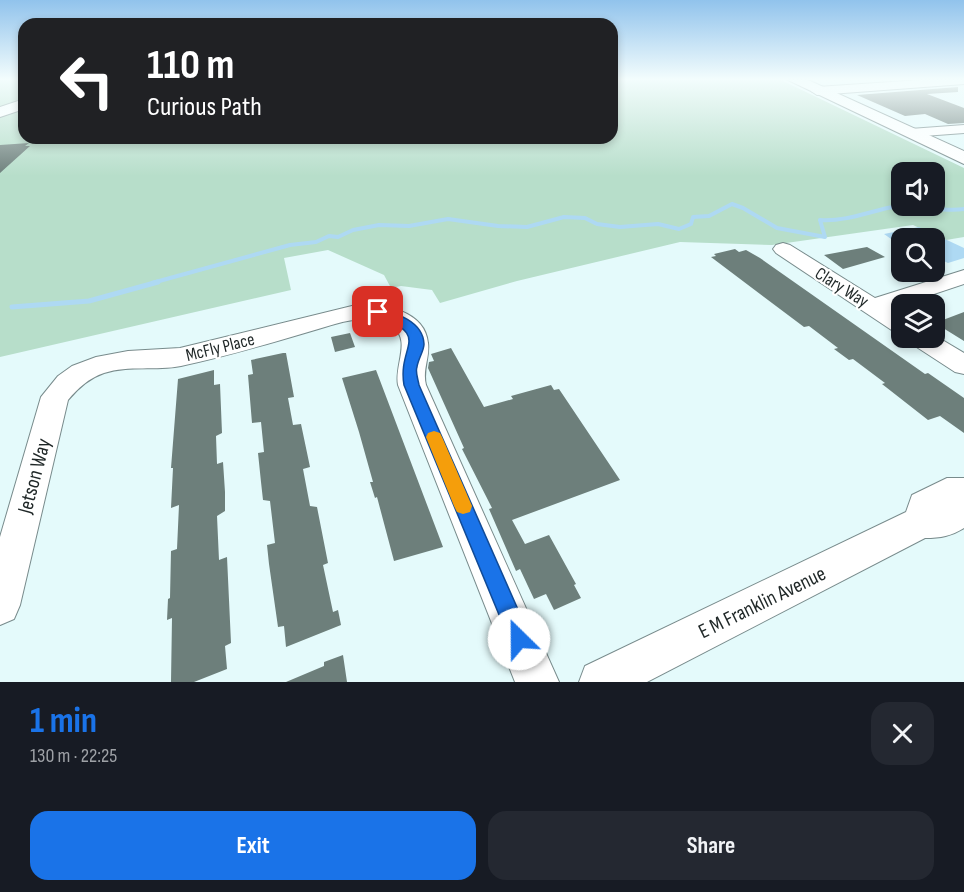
<!DOCTYPE html>
<html lang="en">
<head>
<meta charset="utf-8">
<style>
	:root { --surface:#171b24; --page:#242831; --text:#f1f3f6; --muted:#9ea1a6; --accent:#1a73e8 }
	body { margin:0; font-family:"Sofia Sans Condensed",sans-serif; background:var(--page); color:var(--text); height:100vh; display:flex; flex-direction:column; font-size:22px; white-space:nowrap }
	* { box-sizing:border-box; margin:0 }
	p { font-size:20px; color:var(--muted) }
	.icon { flex:none; width:33px; height:33px; fill:none; stroke:currentColor; stroke-width:2; stroke-linecap:round; stroke-linejoin:round }
	.map { position:relative; height:682px; overflow:hidden }
	.side { display:flex; flex-direction:column; background:var(--surface); flex:1 }
	.side>* { flex:none }
	.guide { position:absolute; left:18px; top:18px; width:600px; height:126px; border-radius:18px; box-shadow:0 3px 9px #0003; background:#202124; color:#fff; overflow:hidden }
	.controls { position:absolute; left:891px; top:162px; display:grid; gap:12px }
	.controls a { display:grid; place-items:center; width:54px; height:54px; border-radius:12px; background:var(--surface); box-shadow:0 3px 9px #0003; font-size:30px }
	.pin { position:absolute; display:grid; place-items:center; width:51px; height:51px; color:#fff; margin:-26px; border-radius:12px; box-shadow:0 3px 9px #0006 }
	.me { position:absolute; width:66px; margin:-33px; rotate:337deg; stroke-linejoin:round; filter:drop-shadow(0 0 4px #0008) }
	.turn { display:flex; align-items:center; gap:21px; height:126px; padding:0 30px; font-size:27px }
	.turn .icon { width:78px; height:78px; stroke-width:2.5 }
	.turn b { display:block; font-size:42px; line-height:51px }
	.round { display:grid; place-items:center; flex:none; width:63px; height:63px; border-radius:18px; background:var(--page) }
	.head { display:flex; align-items:center; justify-content:space-between; height:102px; padding:0 30px }
	h1 { font-size:36px; font-weight:700; line-height:45px; color:var(--accent) }
	.cta { display:flex; gap:12px; margin-top:auto; padding:12px 30px }
	.cta a { flex:1; height:69px; border-radius:18px; background:var(--accent); color:#fff; font-size:24px; font-weight:700; line-height:69px; text-align:center }
	.cta a+a { background:var(--page); color:var(--text) }
	.map>svg:first-child { display:block }
	.green { fill:#b7deca; fill-rule:evenodd }
	.water { fill:#aed9f3 }
	.lines { fill:none; stroke-linecap:round; stroke-linejoin:round }
	.stream-far1 { stroke:#aed9f3; stroke-width:4 }
	.stream { stroke:#aed9f3; stroke-width:5 }
	.building { fill:#6d7f7b }
	.minor-casing { stroke:#788b8c; stroke-width:2 }
	.major-casing { stroke:#788b8c; stroke-width:2 }
	.minor { fill:#fff; fill-rule:evenodd }
	.major { fill:#fff; fill-rule:evenodd }
	.route { fill:#1a73e8; stroke:#114b97; stroke-width:1.5 }
	.slow { fill:#f59e0b }
	.labels { text-anchor:middle; stroke-width:4.5; stroke-linejoin:round; paint-order:stroke }
	.street-label { font-size:18px; fill:#1f2727; stroke:#fff }
	.near-street-label { font-size:21px; fill:#1f2727; stroke:#fff }
</style>
</head>
<body>
<div class="map">
<svg width="964" height="682" viewBox="0 0 964 682">
	<rect width="100%" height="100%" fill="#e4fafb"/>
	<path class="green" d="M 0,80 L 24,80 L 24,101 L 0,109 Z
		M 612,80 L 781,80 L 964,168 L 964,237 L 946,240 L 913,225 L 772,245 L 680,242 L 517,281 L 440,303 L 432,290 L 401,286 L 391,288 L 384,275 L 328,250 L 284,258 L 291,290 L 0,357 L 0,116 L 24,108 L 24,138 L 612,138 ZM 902,172 L 934,172 L 934,206 L 902,206 Z"/>
	<path class="water" d="M 919,227 L 964,248 L 964,258 L 948,263 L 935,257 L 934,238 L 902,238 L 901,246 L 884,234 Z"/>
	<g class="lines">
		<path class="stream-far1" d="M 152,283 L 290,245 L 316,242 L 329,236 L 338,237 L 353,230 L 379,225 L 409,226 L 448,219 L 498,226 L 527,227 L 564,217 L 585,218 L 597,224 L 620,227 L 658,224 L 679,229 L 691,224 L 693,217 L 709,216 L 732,204 L 743,208 L 777,228 L 825,237 L 820,220 C 847,222 872,210 898,206 C 920,204 942,213 964,209"/>
		<path class="stream" d="M 12,307 L 89,301 L 158,282"/>
	</g>
	<path class="building" d="M 958,87 L 958,92 L 927,94 L 964,108 L 964,123 L 948,124 L 925,114 L 905,116 L 857,95 Z
		M 29,143 L 25,146 L 30,146 L 0,173 L 0,145 Z
		M 867,247 L 885,257 L 843,269 L 824,255 Z
		M 735,249 L 739,252 L 746,250 L 760,258 L 925,374 L 928,373 L 964,398 L 964,433 L 940,416 L 928,420 L 882,384 L 885,383 L 853,359 L 849,360 L 834,349 L 838,348 L 809,326 L 804,327 L 711,257 L 716,256 L 714,254 Z
		M 964,312 L 964,341 L 935,323 Z
		M 350,333 L 355,347 L 335,352 L 331,337 Z
		M 451,348 L 484,407 L 513,399 L 511,396 L 551,385 L 554,390 L 559,389 L 620,480 L 512,520 L 525,544 L 549,535 L 576,584 L 574,585 L 581,598 L 554,610 L 546,594 L 534,599 L 520,569 L 516,571 L 489,509 L 492,508 L 462,449 L 464,448 L 428,368 L 429,362 L 434,361 L 431,354 Z
		M 283,353 L 286,353 L 294,397 L 288,398 L 293,425 L 301,424 L 310,467 L 303,469 L 310,506 L 317,507 L 328,563 L 323,565 L 333,612 L 338,610 L 341,625 L 286,647 L 284,626 L 278,627 L 269,564 L 267,545 L 275,543 L 270,501 L 263,500 L 261,482 L 258,453 L 264,452 L 261,422 L 252,423 L 248,375 L 253,374 L 251,360 Z
		M 214,370 L 214,385 L 220,384 L 222,433 L 216,436 L 217,464 L 223,462 L 225,492 L 225,511 L 217,516 L 219,560 L 227,557 L 231,643 L 225,646 L 227,669 L 194,682 L 171,682 L 172,618 L 167,620 L 168,599 L 170,598 L 171,551 L 177,549 L 179,505 L 171,508 L 173,468 L 171,468 L 178,379 Z
		M 376,370 L 443,547 L 394,561 L 377,497 L 375,498 L 370,482 L 373,482 L 359,432 L 342,378 Z
		M 343,655 L 347,682 L 286,682 L 324,666 L 324,662 Z"/>
	<g class="lines">
		<defs>
			<path id="minor" d="M 921,80 L 964,80 L 964,84 L 817,95 L 811,91 L 817,87 Z
				M 964,125 L 964,133 L 910,137 L 903,133 L 910,129 Z
				M 783,243 L 790,245 L 875,298 L 964,270 L 964,284 L 892,308 L 902,314 L 902,333 L 893,331 L 776,253 L 773,249 L 776,245 Z
				M 356,305 C 382,303 425,310 428,343 C 430,358 422,370 426,385 L 559,682 L 515,682 L 398,385 C 394,365 412,340 392,326 C 376,315 353,319 335,324 C 284,339 233,355 181,366 C 156,371 129,365 104,373 C 89,378 78,388 68,400 L 20,605 L 14,619 L 0,625 L 0,537 L 41,397 L 58,376 L 72,366 L 96,357 L 128,351 L 180,348 Z
				M 934,335 L 964,353 L 964,374 L 955,372 L 912,344 L 908,338 L 934,338 Z
				M 947,478 L 964,478 L 964,528 C 951,536 941,538 925,538 L 647,682 L 579,682 L 585,666 L 906,512 L 912,495 Z"/>
			<path id="major" d="M 788,80 L 808,80 L 964,151 L 964,164 Z
				M 24,99 L 24,109 L 0,117 L 0,107 Z"/>
		</defs>
		<use href="#minor" class="minor-casing"/>
		<use href="#major" class="major-casing"/>
		<use href="#minor" class="minor"/>
		<use href="#major" class="major"/>
	</g>
	<linearGradient id="sky" x2="0" y2="1"><stop stop-color="#91c3ec"/><stop offset="0.45" stop-color="#f3fdfd"/><stop offset="1" stop-color="#f3fdfd" stop-opacity="0"/></linearGradient>
	<rect width="964" height="176" fill="url(#sky)"/>
	<path class="route" d="M 378,309 C 396,313 423,321 424,344 C 424,351 418,359 417,367 C 415,372 418,379 419,385 L 531,639 L 527,646 L 519,650 L 512,646 L 404,385 C 397,344 434,336 374,315 L 372,312 Z"/>
	<path class="slow" d="M 434,431 L 440,433 L 442,437 L 472,506 L 470,512 L 463,514 L 457,512 L 454,506 L 426,437 L 428,433 Z"/>
	<g class="labels">
		<g class="street-label">
			<text transform="translate(842 287) rotate(32)" y="6">Clary Way</text>
			<text transform="translate(220 347) rotate(-14)" y="6">McFly Place</text>
		</g>
		<g class="near-street-label">
			<text transform="translate(34 476) rotate(-75)" y="7">Jetson Way</text>
			<text transform="translate(762 602) rotate(-26)" y="7">E M Franklin Avenue</text>
		</g>
	</g>
</svg>
<div class="controls">
<a><svg class="icon" aria-label="sound" viewBox="0 0 24 24"><path d="M4 9h4l5-4v14l-5-4H4zM17 9q2 3 0 6"/></svg></a>
<a><svg class="icon" aria-label="search" viewBox="0 0 24 24"><circle cx="10" cy="10" r="6"/><path d="M15 15l6 6"/></svg></a>
<a><svg class="icon" aria-label="layers" viewBox="0 0 24 24"><path d="M12 4l9 5-9 5-9-5zM3 14l9 5 9-5"/></svg></a>
</div>
<div class="pin" style="left:378px;top:312px;background:#d93025"><svg class="icon" aria-label="arrive" viewBox="0 0 24 24"><path d="M6 21V4h12l-3 4 3 4H6"/></svg></div>
<svg class="me" style="left:519px;top:639px" viewBox="-20 -20 40 40"><circle r="19" fill="#fff"/><path d="M0-13L10 11 0 6-10 11z" fill="#1a73e8"/></svg>
<div class="guide">
<div class="turn"><svg class="icon" aria-label="left" viewBox="0 0 24 24"><path d="M17 20v-9H6M10 6l-5 5 5 5"/></svg><div><b>110 m</b>Curious Path</div></div>
</div>
</div>
<section class="side">
<div class="head"><div><h1>1 min</h1><p>130 m · 22:25</p></div><a class="round"><svg class="icon" aria-label="close" viewBox="0 0 24 24"><path d="M6 6l12 12M18 6L6 18"/></svg></a></div>
<div class="cta"><a>Exit</a><a>Share</a></div>
</section>
</body>
</html>
